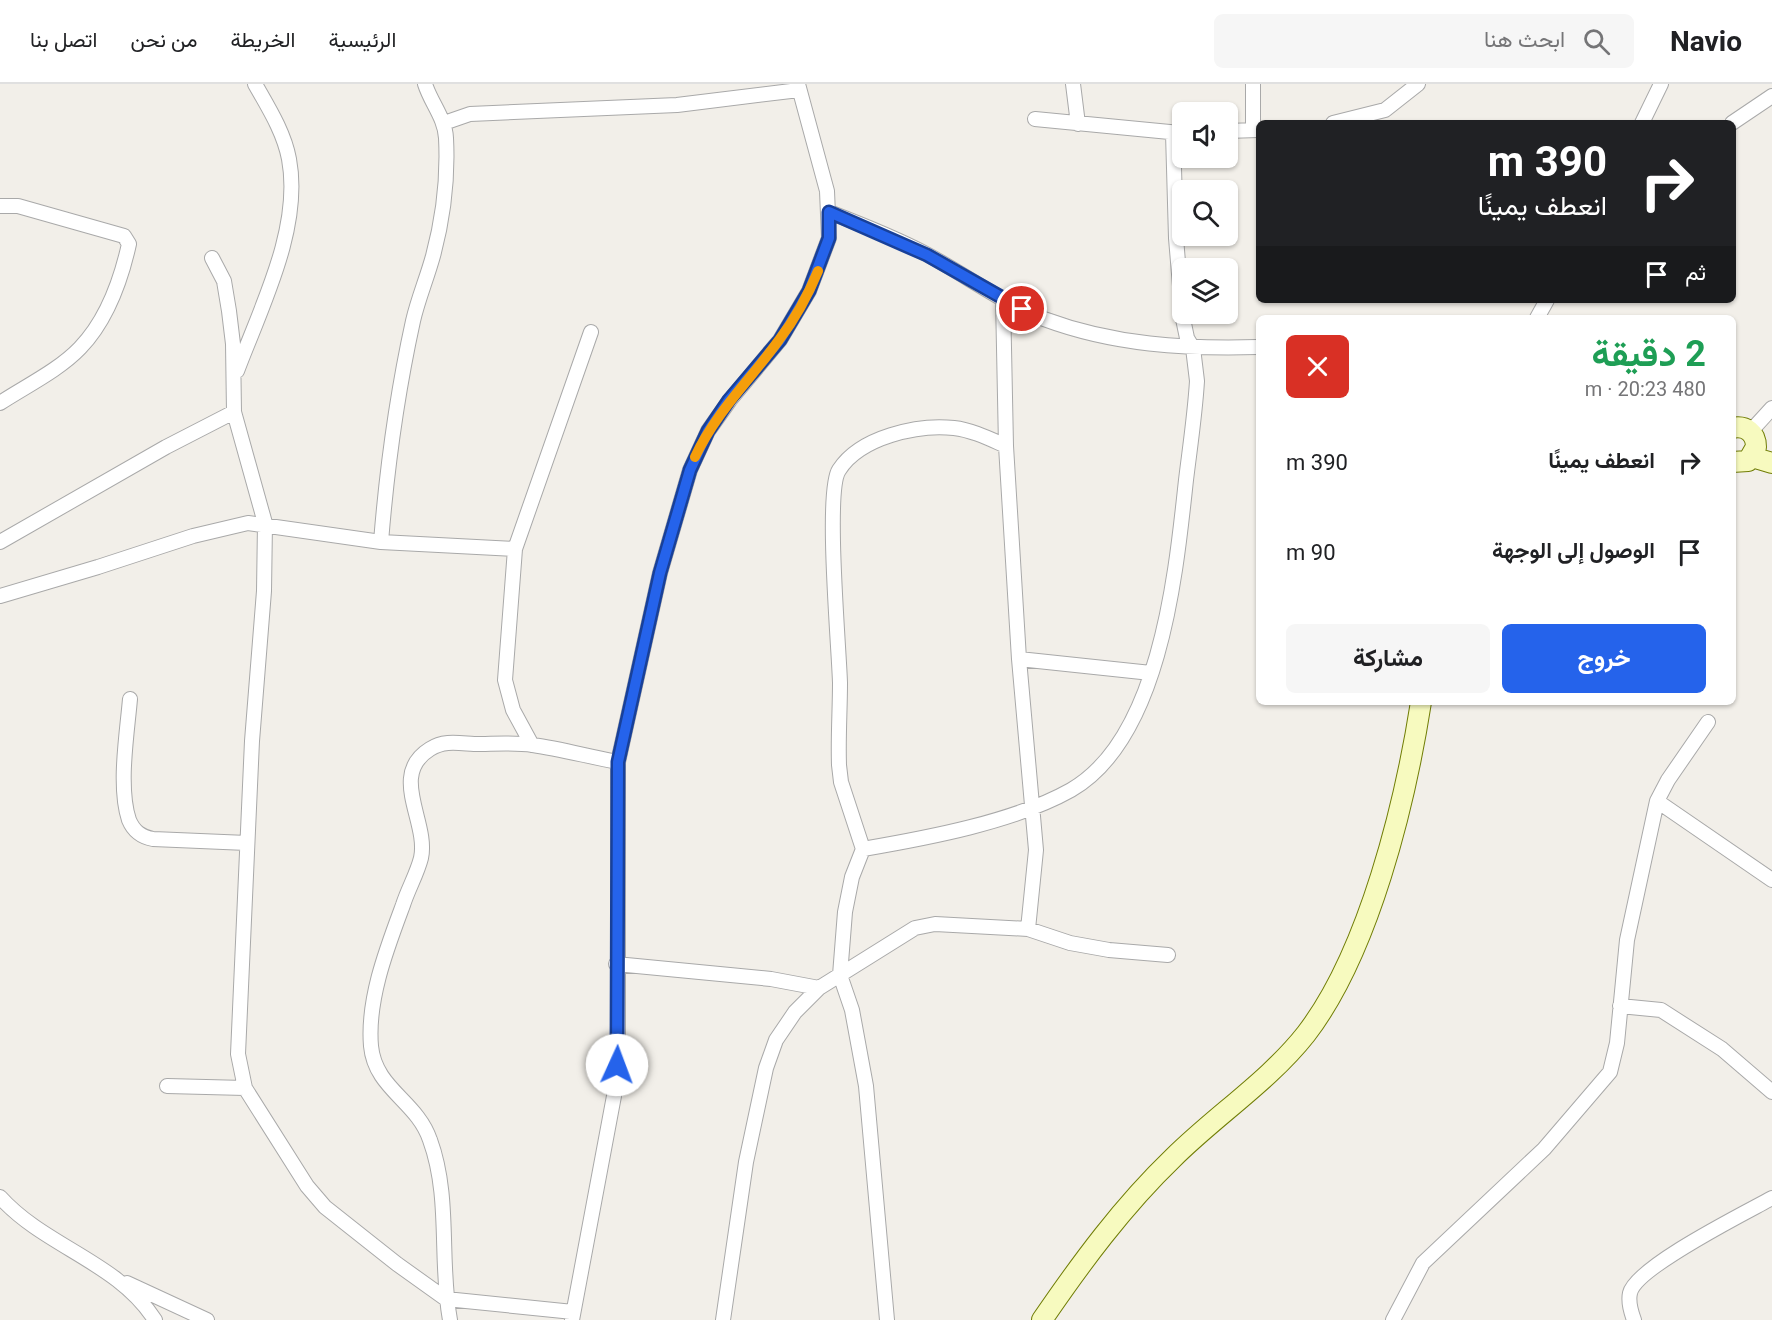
<!DOCTYPE html>
<html lang="ar">
<head>
<meta charset="utf-8">
<style>
	:root { --surface:#fff; --page:#f6f6f6; --text:#202124; --muted:#757577; --line:#e0e0e0; --accent:#2563eb }
	body { margin:0; font-family:Roboto,Vazirmatn,sans-serif; background:var(--page); color:var(--text); direction:rtl; height:100vh; display:flex; flex-direction:column; font-size:22px; white-space:nowrap }
	* { box-sizing:border-box; margin:0 }
	p { font-size:20px; color:var(--muted) }
	.icon { flex:none; width:33px; height:33px; fill:none; stroke:currentColor; stroke-width:2; stroke-linecap:round; stroke-linejoin:round }
	.map { position:relative; flex:1; overflow:hidden; direction:ltr }
	.details { position:absolute; left:1256px; top:231px; width:480px; height:390px; display:flex; flex-direction:column; background:var(--surface); border-radius:9px; box-shadow:0 2px 4px #0004; direction:rtl }
	.details>* { flex:none }
	.guide { position:absolute; left:1256px; top:36px; width:480px; height:183px; border-radius:9px; box-shadow:0 2px 4px #0004; direction:rtl; background:#202124; color:#fff; overflow:hidden }
	.tools { position:absolute; left:1172px; top:18px; display:grid; gap:12px }
	.tools a { display:grid; place-items:center; width:66px; height:66px; border-radius:9px; background:var(--surface); box-shadow:0 2px 4px #0004; font-size:30px }
	.pin { position:absolute; display:grid; place-items:center; width:51px; height:51px; color:#fff; margin:-26px; border:3px solid #fff; border-radius:50%; box-shadow:0 2px 6px #0007 }
	.me { position:absolute; width:66px; margin:-33px; rotate:2deg; stroke-linejoin:round; filter:drop-shadow(0 0 4px #0008) }
	.turn { display:flex; align-items:center; gap:21px; height:126px; padding:0 30px; font-size:27px }
	.turn .icon { width:78px; height:78px; stroke-width:2.5 }
	.turn b { display:block; font-size:42px; line-height:51px }
	.then { display:flex; align-items:center; height:57px; padding:0 30px; background:#0003; gap:12px; font-size:22px }
	.round { display:grid; place-items:center; flex:none; width:63px; height:63px; border-radius:9px; background:var(--page) }
	.head { display:flex; align-items:center; justify-content:space-between; height:102px; padding:0 30px }
	h1 { font-size:36px; font-weight:700; line-height:45px; color:#1e9e55 }
	.action { display:flex; gap:12px; margin-top:auto; padding:12px 30px }
	.action a { flex:1; height:69px; border-radius:9px; background:var(--accent); color:#fff; font-size:24px; font-weight:700; line-height:69px; text-align:center }
	.action a+a { background:var(--page); color:var(--text) }
	ul { padding:0; list-style:none }
	li { display:flex; align-items:center; gap:18px; height:90px; padding:0 30px }
	li div { flex:1 }
	li b { display:block; font-size:22px }
	li em { font-style:normal }
	header { display:flex; align-items:center; gap:36px; box-sizing:border-box; height:84px; padding:0 30px; background:var(--surface); border-bottom:2px solid var(--line) }
	header strong { font-size:28px }
	nav { display:flex; gap:33px; margin-inline-start:auto; font-size:21px }
	.search { width:420px; height:54px; background:var(--page); display:flex; align-items:center; gap:15px; box-sizing:border-box; padding:0 21px; border-radius:9px; color:var(--muted); font-size:22px }
	.map>svg:first-child { display:block }
	.lines { fill:none; stroke-linecap:round; stroke-linejoin:round }
	.street-casing { stroke:#a9a9a9; stroke-width:16 }
	.secondary-casing { stroke:#707d05; stroke-width:22 }
	.street { stroke:#fff; stroke-width:14 }
	.secondary { stroke:#f7fabf; stroke-width:20 }
	.route-casing { stroke:#184099; stroke-width:15 }
	.route { stroke:#2563eb; stroke-width:10 }
	.slow { stroke:#f59e0b; stroke-width:10 }
</style>
</head>
<body>
<header>
<strong>Navio</strong>
<div class="search"><svg class="icon" aria-label="search" viewBox="0 0 24 24"><circle cx="10" cy="10" r="6"/><path d="M15 15l6 6"/></svg>ابحث هنا</div>
<nav><a>الرئيسية</a><a>الخريطة</a><a>من نحن</a><a>اتصل بنا</a></nav>
</header>
<div class="map">
<svg width="1772" height="1236" viewBox="0 0 1772 1236">
	<rect width="100%" height="100%" fill="#f2efe9"/>
	<g class="lines">
		<defs>
			<path id="street" d="M 1073,0 L 1078,40
				M 1253,0 L 1253,46
				M 1035,35 L 1180,49
				M 444,39 L 470,30 L 677,21 L 799,6
				M 1333,39 L 1385,26 L 1418,0
				M 1642,39 L 1661,0
				M 1732,39 L 1772,12
				M 1227,47 L 1258,46
				M 1173,49 L 1176,154 L 1182,226
				M 0,122 L 18,122 L 124,152 L 129,160 C 121,196 107,236 80,264 C 59,286 26,302 0,319
				M 829,128 C 863,141 896,154 928,171 C 967,192 1003,219 1044,235 C 1114,261 1184,265 1258,263
				M 212,174 L 224,197 L 229,227 L 233,260 L 234,328 L 265,439 L 264,507 L 252,657 L 238,970 L 245,1004 L 307,1102 L 325,1123 L 397,1180 L 446,1215 L 573,1228
				M 1003,215 L 1006,362 L 1019,575 L 1036,766 L 1028,845
				M 1537,234 L 1547,216
				M 237,287 C 261,223 302,144 289,75 C 284,48 268,23 255,0
				M 1751,347 L 1772,324
				M 0,458 L 166,363 L 234,328
				M 381,458 C 387,383 397,310 413,237 C 418,215 427,194 433,172 C 443,135 448,92 446,54 C 445,34 431,19 425,0
				M 0,512 L 98,483 L 193,452 L 248,439 L 381,458 L 515,465
				M 1019,575 L 1151,589
				M 130,615 C 127,650 118,703 129,736 C 134,748 142,753 153,755 L 247,759
				M 1708,638 L 1668,696 L 1657,717 L 1772,796
				M 532,661 L 513,626 L 505,596 L 515,465 L 591,248
				M 863,765 L 841,698 L 839,681 C 838,653 840,626 840,599 C 839,563 825,407 839,386 C 860,353 918,340 954,344 C 972,346 990,355 1006,362
				M 616,880 L 771,895 L 819,904
				M 1620,922 L 1661,926 L 1722,965 L 1772,1008
				M 167,1002 L 245,1004
				M 0,1113 C 45,1163 118,1178 155,1236
				M 127,1199 L 207,1236
				M 450,1236 C 439,1177 451,1113 430,1056 C 417,1017 375,1005 371,962 C 367,915 387,864 403,821 C 408,805 417,790 421,774 C 429,738 388,691 430,665 C 444,656 458,659 474,660 C 493,660 514,658 533,661 C 561,665 590,673 618,678
				M 572,1236 L 614,1012 L 618,958 L 618,678 L 660,489 L 690,386 L 708,347 L 730,316 L 780,256 L 809,207 L 829,154 L 827,107 L 798,0
				M 723,1236 L 746,1078 L 766,984 L 776,956 L 795,928 L 819,904 L 915,844 L 935,840 L 1028,845 L 1070,859 L 1109,866 L 1168,871
				M 887,1236 L 866,1002 L 852,926 L 840,891 L 845,828 L 852,793 L 863,765 C 927,754 1014,738 1071,706 C 1161,654 1176,488 1186,396 C 1190,363 1195,330 1197,297 L 1193,264 L 1187,254 L 1182,230
				M 1393,1236 L 1423,1179 L 1544,1065 L 1610,988 L 1617,959 L 1627,856 L 1657,717
				M 1634,1236 C 1631,1228 1628,1218 1630,1209 C 1636,1183 1745,1129 1772,1114"/>
			<path id="secondary" d="M 1732,344 C 1746,341 1756,349 1756,363 L 1748,377 L 1732,378
				M 1752,373 L 1772,379
				M 1042,1236 C 1081,1179 1123,1122 1173,1074 C 1215,1032 1269,997 1306,950 C 1369,868 1405,720 1421,618"/>
		</defs>
		<use href="#street" class="street-casing"/>
		<use href="#secondary" class="secondary-casing"/>
		<use href="#street" class="street"/>
		<use href="#secondary" class="secondary"/>
	</g>
	<g class="lines">
		<defs>
			<path id="route" d="M 617,981 L 618,678 L 660,489 L 690,386 L 708,347 L 729,316 L 780,256 L 809,207 L 829,154 L 829,128 L 927,171 L 1022,225"/>
		</defs>
		<use href="#route" class="route-casing"/>
		<use href="#route" class="route"/>
		<path class="slow" d="M 695,373 C 716,328 750,296 779,256 C 795,235 808,211 818,187"/>
	</g>
</svg>
<div class="tools">
<a><svg class="icon" aria-label="sound" viewBox="0 0 24 24"><path d="M4 9h4l5-4v14l-5-4H4zM17 9q2 3 0 6"/></svg></a>
<a><svg class="icon" aria-label="search" viewBox="0 0 24 24"><circle cx="10" cy="10" r="6"/><path d="M15 15l6 6"/></svg></a>
<a><svg class="icon" aria-label="layers" viewBox="0 0 24 24"><path d="M12 4l9 5-9 5-9-5zM3 14l9 5 9-5"/></svg></a>
</div>
<div class="pin" style="left:1022px;top:225px;background:#d93025"><svg class="icon" aria-label="arrive" viewBox="0 0 24 24"><path d="M6 21V4h12l-3 4 3 4H6"/></svg></div>
<svg class="me" style="left:617px;top:981px" viewBox="-20 -20 40 40"><circle r="19" fill="#fff"/><path d="M0-13L10 11 0 6-10 11z" fill="#2563eb"/></svg>
<div class="guide">
<div class="turn"><svg class="icon" aria-label="right" viewBox="0 0 24 24"><path d="M7 20v-9h11M14 6l5 5-5 5"/></svg><div><b>390 m</b>انعطف يمينًا</div></div>
<div class="then">ثم<svg class="icon" aria-label="arrive" viewBox="0 0 24 24"><path d="M6 21V4h12l-3 4 3 4H6"/></svg></div>
</div>
<section class="details">
<div class="head"><div><h1>2 دقيقة</h1><p>480 m · 20:23</p></div><a class="round" style="background:#d93025;color:#fff"><svg class="icon" aria-label="close" viewBox="0 0 24 24"><path d="M6 6l12 12M18 6L6 18"/></svg></a></div>
<ul>
<li><svg class="icon" aria-label="right" viewBox="0 0 24 24"><path d="M7 20v-9h11M14 6l5 5-5 5"/></svg><div><b>انعطف يمينًا</b></div><em>390 m</em></li>
<li><svg class="icon" aria-label="arrive" viewBox="0 0 24 24"><path d="M6 21V4h12l-3 4 3 4H6"/></svg><div><b>الوصول إلى الوجهة</b></div><em>90 m</em></li>
</ul>
<div class="action"><a>خروج</a><a>مشاركة</a></div>
</section>
</div>
</body>
</html>
